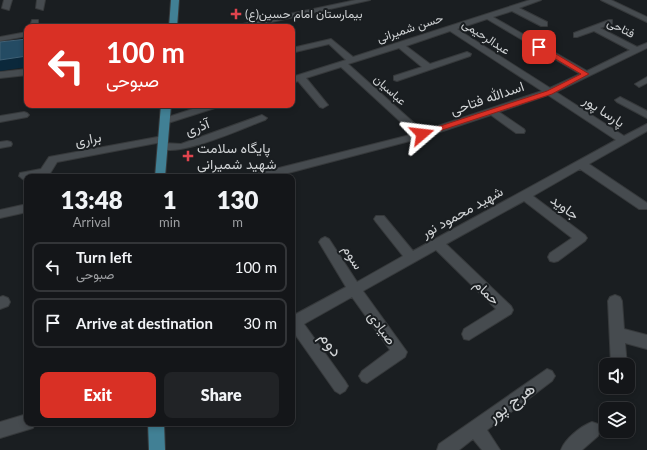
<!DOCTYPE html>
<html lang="en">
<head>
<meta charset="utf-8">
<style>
	:root { --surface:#141619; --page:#212326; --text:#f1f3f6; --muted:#9d9fa2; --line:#333538; --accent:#d93025 }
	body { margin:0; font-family:Lato,Vazirmatn,sans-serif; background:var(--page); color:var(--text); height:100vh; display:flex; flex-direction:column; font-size:15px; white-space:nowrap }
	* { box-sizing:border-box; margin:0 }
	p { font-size:13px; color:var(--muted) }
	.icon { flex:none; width:22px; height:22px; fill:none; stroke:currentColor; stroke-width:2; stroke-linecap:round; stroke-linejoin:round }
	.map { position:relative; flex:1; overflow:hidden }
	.drawer { position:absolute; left:24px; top:174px; width:271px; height:252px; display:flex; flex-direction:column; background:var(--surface); border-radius:8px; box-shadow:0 2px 6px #0003,0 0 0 1px var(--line) }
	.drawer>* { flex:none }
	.guide { position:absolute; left:24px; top:24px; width:271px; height:84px; border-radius:8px; box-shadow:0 2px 6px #0003,0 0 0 1px var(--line); background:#d93025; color:#fff; overflow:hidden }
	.controls { position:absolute; left:599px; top:358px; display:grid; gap:8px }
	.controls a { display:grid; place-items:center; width:36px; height:36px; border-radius:8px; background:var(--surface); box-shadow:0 2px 6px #0003,0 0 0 1px var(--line); font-size:20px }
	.pin { position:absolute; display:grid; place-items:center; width:34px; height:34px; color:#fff; margin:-17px; border-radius:8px; box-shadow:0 2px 6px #0006 }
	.me { position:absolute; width:44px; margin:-22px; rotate:73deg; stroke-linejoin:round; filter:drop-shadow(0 0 3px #0008) }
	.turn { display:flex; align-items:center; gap:14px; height:84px; padding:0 16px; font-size:18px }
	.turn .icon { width:52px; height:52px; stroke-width:2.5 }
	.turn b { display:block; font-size:28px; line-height:34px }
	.eta { display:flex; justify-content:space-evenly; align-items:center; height:68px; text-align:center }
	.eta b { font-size:24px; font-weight:800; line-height:28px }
	.action { display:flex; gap:8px; margin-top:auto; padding:8px 16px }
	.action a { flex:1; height:46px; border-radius:8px; background:var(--accent); color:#fff; font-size:16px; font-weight:800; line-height:46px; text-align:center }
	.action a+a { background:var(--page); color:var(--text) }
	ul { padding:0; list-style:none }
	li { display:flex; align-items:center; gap:12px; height:50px; margin:0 8px 6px; padding:0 8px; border:2px solid var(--line); border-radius:8px }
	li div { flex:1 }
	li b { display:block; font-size:15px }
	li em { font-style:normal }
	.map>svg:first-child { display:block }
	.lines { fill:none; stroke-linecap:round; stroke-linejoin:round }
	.minor-casing { stroke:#36393b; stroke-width:2 }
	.major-casing { stroke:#36393b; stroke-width:2 }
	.minor { fill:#464b4f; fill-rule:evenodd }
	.major { fill:#418095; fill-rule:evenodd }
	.shaded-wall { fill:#0b283b }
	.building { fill:#244b63; stroke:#3f6075 }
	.route { fill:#d93025; stroke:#8d1f18 }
	.health-dot { fill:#e0444e; stroke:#1a1e21; stroke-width:1.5 }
	.labels { text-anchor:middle; stroke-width:4; stroke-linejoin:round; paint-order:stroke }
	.far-poi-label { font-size:12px; fill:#d0d3d5; stroke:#1a1e21; text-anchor:start }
	.far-street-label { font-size:12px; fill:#d0d3d5; stroke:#1a1e21 }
	.street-label { font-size:14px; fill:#d0d3d5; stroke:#1a1e21 }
	.poi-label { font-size:14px; fill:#d0d3d5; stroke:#1a1e21; text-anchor:start }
	.near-street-label { font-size:17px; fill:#d0d3d5; stroke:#1a1e21 }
</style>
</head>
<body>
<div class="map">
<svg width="647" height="450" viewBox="0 0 647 450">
	<rect width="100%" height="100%" fill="#1a1e21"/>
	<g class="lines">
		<defs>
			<path id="minor" d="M 4,0 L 12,0 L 9,10 L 2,8 Z
				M 37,0 L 45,0 L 43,10 L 36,8 Z
				M 356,0 L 370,0 L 249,27 L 234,27 L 238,25 Z
				M 530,0 L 541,0 L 519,8 L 547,22 L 547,26 L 541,26 L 512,11 L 493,17 L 587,71 L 630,50 L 594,31 L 577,37 L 574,37 L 574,33 L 609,20 L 612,20 L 612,24 L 600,28 L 637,47 L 647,43 L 647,48 L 556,92 L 624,136 L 647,124 L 647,131 L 589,164 L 647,203 L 647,209 L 639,209 L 580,169 L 533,196 L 585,235 L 587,238 L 585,241 L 558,261 L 554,262 L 550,261 L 548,257 L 550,253 L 572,238 L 524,201 L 446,244 L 511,306 L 513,310 L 511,314 L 469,340 L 464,339 L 462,334 L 464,329 L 496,309 L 436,250 L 363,291 L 407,352 L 405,357 L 367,383 L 362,381 L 359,376 L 362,371 L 390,350 L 352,297 L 304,324 L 345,381 L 348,386 L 345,391 L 340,394 L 335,391 L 292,330 L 292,313 L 296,314 L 346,287 L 319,242 L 321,239 L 325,237 L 329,239 L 357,282 L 403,256 L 376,222 L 374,219 L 376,216 L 384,216 L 413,251 L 616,140 L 548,95 L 499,112 L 524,129 L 525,131 L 524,133 L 516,133 L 491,115 L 425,137 L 273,177 L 254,177 L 259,173 L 414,134 L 341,67 L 306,78 L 328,105 L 323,108 L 320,107 L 298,81 L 292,83 L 292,77 L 346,60 L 329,44 L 295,52 L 292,52 L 292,48 L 331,39 L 353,57 ZM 487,19 L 580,74 L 550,88 L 457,29 ZM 450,31 L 542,91 L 423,131 L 348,64 L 399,48 L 422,67 L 394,76 L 394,80 L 397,81 L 470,56 L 471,54 L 467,52 L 430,64 L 406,46 Z
				M 601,0 L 611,0 L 647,17 L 647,22 Z
				M 32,20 L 38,20 L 38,27 L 30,27 Z
				M 27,32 L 27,36 L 0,41 L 0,37 Z
				M 27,69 L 27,75 L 0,78 L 0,72 Z
				M 647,77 L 647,83 L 639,87 L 635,84 Z
				M 620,97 L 647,111 L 647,118 L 617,102 L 615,100 Z
				M 205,105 L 220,105 L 218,107 L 168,123 L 165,124 L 160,121 L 162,119 Z
				M 24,112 L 27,113 L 29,115 L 27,117 L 0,122 L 0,116 Z
				M 262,115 L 267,118 L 265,120 C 248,126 170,162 158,146 L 163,143 L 181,144 Z
				M 163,136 L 167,137 L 168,139 L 167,141 L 57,162 L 49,175 L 27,177 L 27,179 L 24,180 L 19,176 L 20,173 L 41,169 L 49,157 Z
				M 7,141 L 11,142 L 12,144 L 11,146 L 0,148 L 0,142 Z
				M 27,204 L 27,212 L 0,218 L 0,210 Z
				M 615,295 L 620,297 L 622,301 L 624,329 L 647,335 L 647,349 L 625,343 L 627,365 L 611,365 L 608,301 L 610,297 Z
				M 3,296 L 8,298 L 10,302 L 8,306 L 0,309 L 0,297 Z
				M 547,369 L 552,371 L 555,376 L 552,381 L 487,430 L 500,450 L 482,450 L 473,439 L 459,450 L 437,450 L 439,444 Z
				M 27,414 L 27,423 L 35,423 L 33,428 L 0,438 L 0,422 Z
				M 592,422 L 598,424 L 600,430 L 598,436 L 582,450 L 561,450 C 565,439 581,426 592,422 Z"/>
			<path id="major" d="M 171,0 L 179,0 L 177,27 L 169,27 Z
				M 161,105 L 171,105 L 165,177 L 155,177 Z
				M 148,423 L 164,423 L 165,450 L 149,450 Z"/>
		</defs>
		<use href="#minor" class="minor-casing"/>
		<use href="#major" class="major-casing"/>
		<use href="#minor" class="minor"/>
		<use href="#major" class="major"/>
	</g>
	<path class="shaded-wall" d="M 27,56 L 27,67 L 0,71 L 0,60 Z"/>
	<path class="building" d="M 27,39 L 27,56 L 0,60 L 0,42 Z"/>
	<path class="route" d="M 537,45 L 541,45 L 589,74 L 552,94 L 424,136 L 419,136 L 419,133 L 547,91 L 581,74 L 537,48 Z"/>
	<g class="health-dot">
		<path d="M234 8h4v4h4v4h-4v4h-4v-4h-4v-4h4z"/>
		<path d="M186 150h4v4h4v4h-4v4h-4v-4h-4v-4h4z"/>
	</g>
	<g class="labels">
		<g class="far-poi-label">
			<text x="245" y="18">بیمارستان امام حسین(ع)</text>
		</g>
		<g class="far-street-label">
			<text transform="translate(410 28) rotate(-18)" y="4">حسن شمیرانی</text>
			<text transform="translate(621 28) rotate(27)" y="4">فتاحی</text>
			<text transform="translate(486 37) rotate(33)" y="4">عبدالرحیمی</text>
			<text transform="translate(390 90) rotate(42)" y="4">عباسیان</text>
		</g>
		<g class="street-label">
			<text transform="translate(487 98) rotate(-19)" y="5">اسدالله فتاحی</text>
			<text transform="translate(604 111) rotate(33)" y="5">پارسا پور</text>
			<text transform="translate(197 127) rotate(-20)" y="5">آذری</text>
			<text transform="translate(88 139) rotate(-11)" y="5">براری</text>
			<text transform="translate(565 207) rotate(37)" y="5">جاوید</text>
			<text transform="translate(462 212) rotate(-29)" y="5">شهید محمود نور</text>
			<text transform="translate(353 257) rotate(58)" y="5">سوم</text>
			<text transform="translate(487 292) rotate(44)" y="5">حمام</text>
			<text transform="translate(382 328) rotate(54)" y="5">صیادی</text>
		</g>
		<g class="poi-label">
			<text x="197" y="153">پایگاه سلامت<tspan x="197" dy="16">شهید شمیرانی</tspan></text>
		</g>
		<g class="near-street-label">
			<text transform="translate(331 344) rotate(54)" y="6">دوم</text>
			<text transform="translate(511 402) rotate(-36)" y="6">هرج پور</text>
		</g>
	</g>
</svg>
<div class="controls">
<a><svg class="icon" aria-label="sound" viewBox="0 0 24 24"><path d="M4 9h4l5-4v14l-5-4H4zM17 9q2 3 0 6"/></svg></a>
<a><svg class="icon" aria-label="layers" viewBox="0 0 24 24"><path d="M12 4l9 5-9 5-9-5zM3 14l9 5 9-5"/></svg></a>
</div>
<div class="pin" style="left:539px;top:47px;background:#d93025"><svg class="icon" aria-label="arrive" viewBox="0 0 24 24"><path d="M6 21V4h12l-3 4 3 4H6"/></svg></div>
<svg class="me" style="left:422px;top:134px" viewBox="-20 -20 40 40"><path d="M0-17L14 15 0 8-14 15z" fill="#d93025" stroke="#fff" stroke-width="4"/></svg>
<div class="guide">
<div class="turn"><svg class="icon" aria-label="left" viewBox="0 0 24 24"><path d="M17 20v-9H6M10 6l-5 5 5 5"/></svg><div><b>100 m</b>صبوحی</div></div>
</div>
<section class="drawer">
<div class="eta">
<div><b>13:48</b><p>Arrival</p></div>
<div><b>1</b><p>min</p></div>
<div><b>130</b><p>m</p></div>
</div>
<ul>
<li><svg class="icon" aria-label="left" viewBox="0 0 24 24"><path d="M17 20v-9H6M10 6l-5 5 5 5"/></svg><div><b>Turn left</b><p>صبوحی</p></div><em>100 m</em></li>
<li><svg class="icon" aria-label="arrive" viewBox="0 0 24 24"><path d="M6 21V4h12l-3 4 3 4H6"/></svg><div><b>Arrive at destination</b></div><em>30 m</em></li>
</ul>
<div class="action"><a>Exit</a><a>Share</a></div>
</section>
</div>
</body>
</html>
